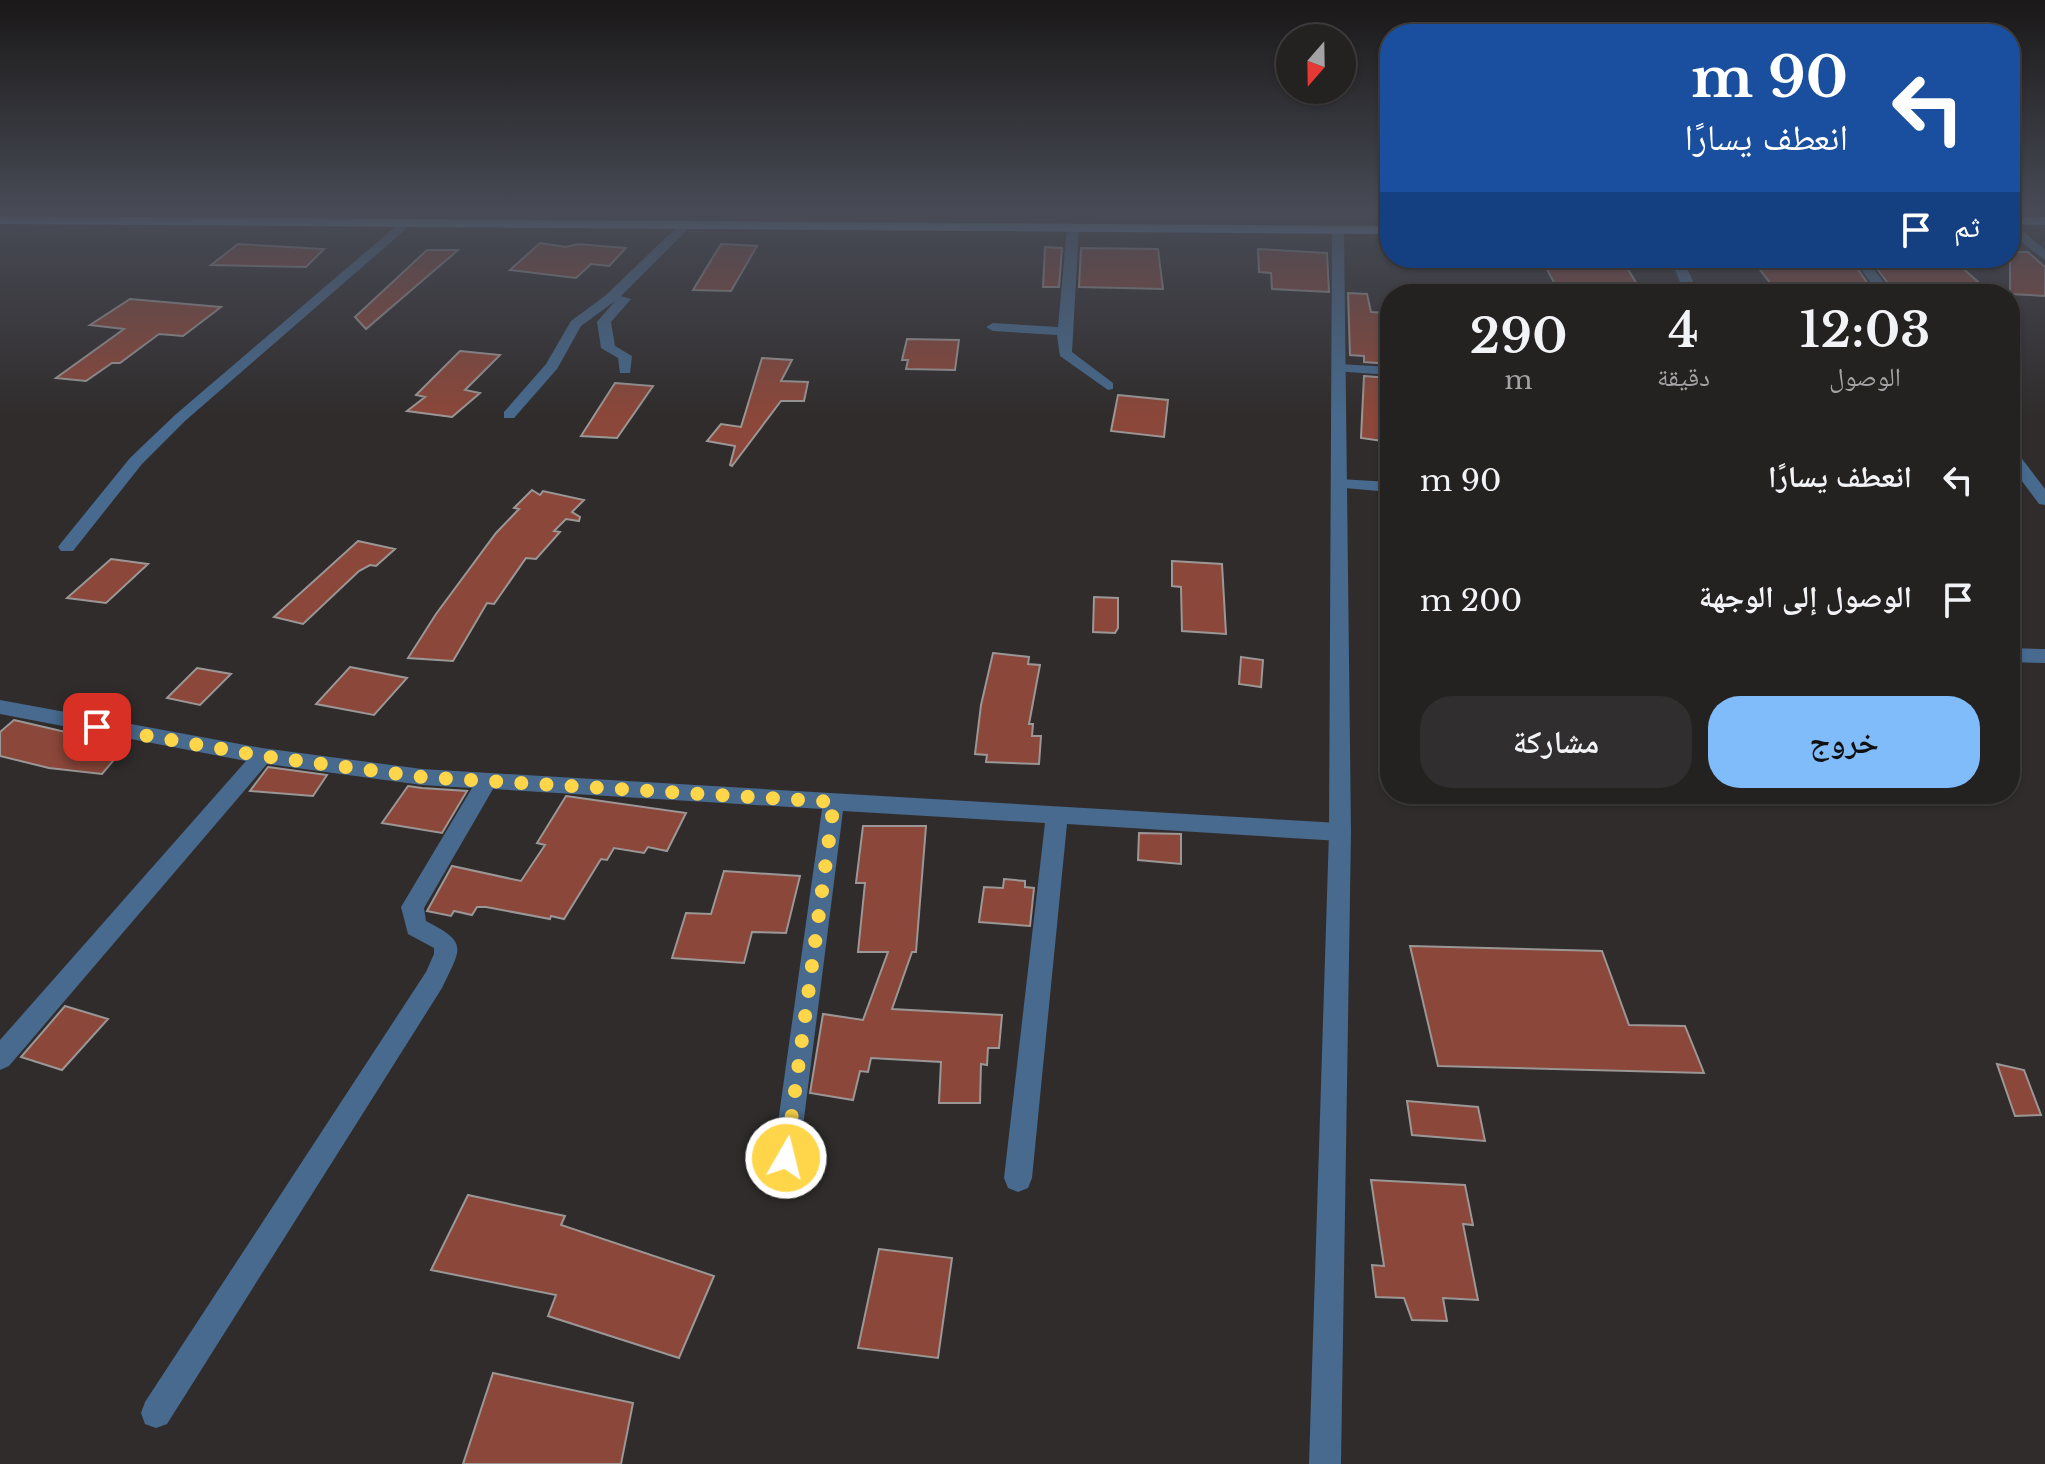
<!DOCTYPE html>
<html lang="ar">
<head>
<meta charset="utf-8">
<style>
	:root { --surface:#242121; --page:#302e2e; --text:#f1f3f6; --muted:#a3a3a5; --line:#413e3f; --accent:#81bcfa }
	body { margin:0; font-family:"Libre Baskerville","Noto Naskh Arabic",serif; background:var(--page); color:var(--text); direction:rtl; height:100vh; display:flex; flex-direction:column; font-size:30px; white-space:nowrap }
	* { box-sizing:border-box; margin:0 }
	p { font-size:26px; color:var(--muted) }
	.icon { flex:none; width:44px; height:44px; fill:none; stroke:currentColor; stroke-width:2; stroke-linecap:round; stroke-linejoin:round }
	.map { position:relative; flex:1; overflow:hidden; direction:ltr }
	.panel { position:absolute; left:1380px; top:284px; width:640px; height:520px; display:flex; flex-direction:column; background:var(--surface); border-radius:32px; box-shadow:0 2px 6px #0004,0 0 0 2px var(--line); direction:rtl }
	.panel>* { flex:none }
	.guide { position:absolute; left:1380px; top:24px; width:640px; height:244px; border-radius:32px; box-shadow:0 2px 6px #0004,0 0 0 2px var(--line); direction:rtl; background:#1a4fa0; color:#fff; overflow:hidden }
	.needle { width:52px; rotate:200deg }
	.fabs { position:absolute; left:1276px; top:24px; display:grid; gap:16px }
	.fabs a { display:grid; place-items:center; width:80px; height:80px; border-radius:50%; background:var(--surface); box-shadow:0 2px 6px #0004,0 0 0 2px var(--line); font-size:40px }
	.pin { position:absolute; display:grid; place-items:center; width:68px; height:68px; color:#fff; margin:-34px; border-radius:16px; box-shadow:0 4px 12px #0006 }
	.me { position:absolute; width:88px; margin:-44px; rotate:8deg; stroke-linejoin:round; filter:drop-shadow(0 0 6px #0008) }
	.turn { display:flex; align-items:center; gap:28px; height:168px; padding:0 40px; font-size:36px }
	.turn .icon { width:104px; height:104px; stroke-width:2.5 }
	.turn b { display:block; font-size:56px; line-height:68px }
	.then { display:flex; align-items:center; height:76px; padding:0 40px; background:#0003; gap:16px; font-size:30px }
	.eta { display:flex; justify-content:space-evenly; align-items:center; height:136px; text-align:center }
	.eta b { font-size:48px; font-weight:600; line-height:56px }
	.cta { display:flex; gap:16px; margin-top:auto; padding:16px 40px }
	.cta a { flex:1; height:92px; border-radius:32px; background:var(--accent); color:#111; font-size:32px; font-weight:600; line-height:92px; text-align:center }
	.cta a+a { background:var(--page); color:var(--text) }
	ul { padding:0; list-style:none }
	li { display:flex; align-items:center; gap:24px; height:120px; padding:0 40px }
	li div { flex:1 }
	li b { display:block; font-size:30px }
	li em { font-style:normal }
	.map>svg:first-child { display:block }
	.building { fill:#8b4739; stroke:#9b9796; stroke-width:2 }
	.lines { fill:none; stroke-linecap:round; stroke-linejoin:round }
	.minor { fill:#476a8e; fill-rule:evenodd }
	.tertiary { fill:#476a8e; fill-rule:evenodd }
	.trunk { fill:#72b0f0; fill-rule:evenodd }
	.route { stroke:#ffd54a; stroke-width:14; stroke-dasharray:0 25.2 }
</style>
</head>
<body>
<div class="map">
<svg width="2045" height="1464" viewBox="0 0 2045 1464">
	<rect width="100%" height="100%" fill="#302c2c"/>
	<path class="building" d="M 540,243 L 566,247 L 578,244 L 626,248 L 609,266 L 591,264 L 576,278 L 510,270 Z
		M 238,244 L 324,249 L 306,267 L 211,265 Z
		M 721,244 L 757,246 L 731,291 L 693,290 Z
		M 1045,247 L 1062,248 L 1059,287 L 1043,287 Z
		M 1081,248 L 1158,249 L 1163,289 L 1079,287 Z
		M 1258,249 L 1327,253 L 1329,292 L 1272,289 L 1271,273 L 1259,272 Z
		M 427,250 L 458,250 L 366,329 L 355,317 Z
		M 2010,252 L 2028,252 L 2045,267 L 2045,296 L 2010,294 Z
		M 1541,258 L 1621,258 L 1637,284 L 1610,284 L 1616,294 L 1560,294 Z
		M 1751,258 L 1850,258 L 1875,294 L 1777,292 Z
		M 1869,258 L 1951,258 L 1992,294 L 1896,294 Z
		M 1348,293 L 1367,294 L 1371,312 L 1390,313 L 1390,364 L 1364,362 L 1364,356 L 1350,355 Z
		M 130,299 L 221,307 L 183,336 L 159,334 L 120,363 L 112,363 L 86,381 L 56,378 L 124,329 L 90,325 Z
		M 907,339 L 959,340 L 955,370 L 906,369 L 908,360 L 902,360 Z
		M 460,351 L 500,355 L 465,390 L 480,393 L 452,417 L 407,411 L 425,397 L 416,395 Z
		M 762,358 L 792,360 L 781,381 L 808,382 L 804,401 L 781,401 L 732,466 L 730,465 L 735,446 L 707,441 L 721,424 L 741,427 Z
		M 1364,376 L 1390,378 L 1390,442 L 1361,438 Z
		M 615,383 L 653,386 L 617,438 L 581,436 Z
		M 1118,395 L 1168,400 L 1164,437 L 1111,431 Z
		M 532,490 L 540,495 L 543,491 L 584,500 L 572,512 L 580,517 L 579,521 L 566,519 L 554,531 L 560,532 L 536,559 L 526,558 L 494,604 L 487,603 L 453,661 L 408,658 L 436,614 L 496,533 L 519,509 L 514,508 Z
		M 358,541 L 395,549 L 376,566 L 370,565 L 359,571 L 303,624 L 274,617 Z
		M 111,559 L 148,564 L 106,603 L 67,598 Z
		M 1172,561 L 1222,564 L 1226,634 L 1182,631 L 1181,587 L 1172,586 Z
		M 1094,597 L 1118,598 L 1118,628 L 1115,633 L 1093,632 Z
		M 993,653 L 1029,657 L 1028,664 L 1040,665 L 1029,724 L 1033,724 L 1032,736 L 1041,736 L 1039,764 L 986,762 L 987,755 L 975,754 L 981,705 Z
		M 1241,657 L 1263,660 L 1261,687 L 1239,684 Z
		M 350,667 L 407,678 L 374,715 L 316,704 Z
		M 197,668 L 231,674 L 200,705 L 167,698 Z
		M 14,720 L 83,736 L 76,742 L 105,746 L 99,753 L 118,755 L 102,774 L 49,768 L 0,756 L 0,732 Z
		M 268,767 L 327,775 L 313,796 L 250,791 Z
		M 408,786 L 422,788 L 467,791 L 442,833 L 382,823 Z
		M 566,796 L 686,813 L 667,851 L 648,847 L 644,853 L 614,848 L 607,860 L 601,859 L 564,919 L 551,916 L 550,919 L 486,907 L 477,907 L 472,915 L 454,911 L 451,916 L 427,911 L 452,866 L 521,881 L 545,845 L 537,843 Z
		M 863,826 L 926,826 L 916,952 L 912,952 L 892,1009 L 1002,1015 L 999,1048 L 988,1048 L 987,1065 L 981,1064 L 980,1103 L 939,1103 L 941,1062 L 871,1058 L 868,1072 L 860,1071 L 853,1100 L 810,1093 L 823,1014 L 863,1020 L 888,952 L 858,952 L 865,883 L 856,883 Z
		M 1139,833 L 1181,834 L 1181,864 L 1138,860 Z
		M 724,871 L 800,876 L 786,933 L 752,932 L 744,963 L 672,958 L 686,913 L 711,914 Z
		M 1004,879 L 1025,881 L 1025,887 L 1034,888 L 1030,926 L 979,922 L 984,887 L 1003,888 Z
		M 1410,946 L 1602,951 L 1629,1025 L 1685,1026 L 1704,1073 L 1438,1066 Z
		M 65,1006 L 108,1019 L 62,1070 L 21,1057 Z
		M 1997,1064 L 2024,1070 L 2041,1115 L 2015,1116 Z
		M 1407,1101 L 1478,1107 L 1485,1141 L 1412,1135 Z
		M 1371,1180 L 1465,1185 L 1473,1225 L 1463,1224 L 1478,1300 L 1443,1298 L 1447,1321 L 1412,1320 L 1404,1298 L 1376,1297 L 1372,1265 L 1384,1266 Z
		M 468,1195 L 565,1216 L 561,1225 L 714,1276 L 679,1358 L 548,1316 L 556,1295 L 431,1270 Z
		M 879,1249 L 952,1258 L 938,1358 L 858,1348 Z
		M 493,1373 L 633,1403 L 621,1464 L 463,1464 Z"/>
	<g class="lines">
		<path class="minor" d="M 882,211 L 894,211 L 894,212 L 888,216 Z
			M 403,220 L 413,223 L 185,421 L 142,464 L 73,551 L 61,551 L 58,547 L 61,543 L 130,458 L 175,415 Z
			M 682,222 L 692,225 L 621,296 L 631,299 L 611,322 L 615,346 L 632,356 L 630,373 L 620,373 L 618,358 L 601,348 L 597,322 L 615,301 L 581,326 L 557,369 L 514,418 L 504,418 L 504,412 L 546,364 L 571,321 L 606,295 Z
			M 1073,224 L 1079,228 L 1072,352 L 1113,383 L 1113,389 L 1108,390 L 1060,356 L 1057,335 L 993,331 L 986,327 L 993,323 L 1058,327 L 1067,228 Z
			M 2016,232 L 2024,232 L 2045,250 L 2045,260 L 2016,238 Z
			M 1670,258 L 1682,258 L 1699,294 L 1685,294 Z
			M 1853,258 L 1865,258 L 1893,294 L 1879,294 Z
			M 1339,364 L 1390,367 L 1390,375 L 1334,371 L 1334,365 Z
			M 2010,449 L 2016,451 L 2045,489 L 2045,505 L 2039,504 L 2010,465 Z
			M 1339,479 L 1390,482 L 1390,492 L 1333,487 L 1331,484 Z
			M 2010,648 L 2045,649 L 2045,663 L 2010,662 Z
			M 0,700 L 262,748 L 422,769 L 1340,823 L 1348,826 L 1351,832 L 1348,838 L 1340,841 L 1067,824 L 1032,1178 L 1028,1188 L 1018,1192 L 1008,1188 L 1004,1178 L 1045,823 L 843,811 L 799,1158 L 795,1167 L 786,1171 L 777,1167 L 773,1158 L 822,809 L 493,789 L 424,908 L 426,921 C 469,943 461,948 442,988 L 167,1424 L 156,1428 L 145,1424 L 141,1413 L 145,1402 L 426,972 L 434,954 L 434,948 L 408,934 L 401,907 L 472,788 L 422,785 L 267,764 L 9,1066 L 0,1070 L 0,1040 L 246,761 L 0,714 Z"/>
		<path class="tertiary" d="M 1338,226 L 1344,230 L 1351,832 L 1341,1464 L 1309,1464 L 1329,832 L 1332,230 Z"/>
		<path class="trunk" d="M 0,216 L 1390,226 L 1390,234 L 0,224 Z
			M 2010,216 L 2045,217 L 2045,225 L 2010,224 Z"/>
	</g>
	<linearGradient id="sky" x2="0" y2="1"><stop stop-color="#1a1818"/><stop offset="0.51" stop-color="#484b56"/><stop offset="1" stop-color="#484b56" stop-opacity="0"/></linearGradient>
	<rect width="2045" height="416" fill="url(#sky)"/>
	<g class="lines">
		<path class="route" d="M 97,727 L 262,756 L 422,777 L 834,802 L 786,1158"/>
	</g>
</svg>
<div class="fabs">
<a><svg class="needle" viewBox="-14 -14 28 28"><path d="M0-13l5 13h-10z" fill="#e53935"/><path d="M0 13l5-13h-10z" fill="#a3a3a5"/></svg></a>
</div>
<div class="pin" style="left:97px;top:727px;background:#d93025"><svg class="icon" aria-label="arrive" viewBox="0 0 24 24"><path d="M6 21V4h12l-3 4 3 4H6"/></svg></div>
<svg class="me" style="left:786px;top:1158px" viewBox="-20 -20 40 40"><circle r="17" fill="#ffd54a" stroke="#fff" stroke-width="3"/><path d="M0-11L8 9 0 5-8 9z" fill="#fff"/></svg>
<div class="guide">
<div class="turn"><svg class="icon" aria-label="left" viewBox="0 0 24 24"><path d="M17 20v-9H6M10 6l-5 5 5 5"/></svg><div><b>90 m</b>انعطف يسارًا</div></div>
<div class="then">ثم<svg class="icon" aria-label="arrive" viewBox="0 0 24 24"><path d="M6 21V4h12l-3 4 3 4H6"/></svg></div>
</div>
<section class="panel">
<div class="eta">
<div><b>12:03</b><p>الوصول</p></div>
<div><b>4</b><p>دقيقة</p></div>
<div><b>290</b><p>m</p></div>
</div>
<ul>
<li><svg class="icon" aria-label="left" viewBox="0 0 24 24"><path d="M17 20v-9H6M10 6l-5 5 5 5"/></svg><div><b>انعطف يسارًا</b></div><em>90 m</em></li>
<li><svg class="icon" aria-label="arrive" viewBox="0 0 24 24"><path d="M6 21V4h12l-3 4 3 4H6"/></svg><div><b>الوصول إلى الوجهة</b></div><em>200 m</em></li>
</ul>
<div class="cta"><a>خروج</a><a>مشاركة</a></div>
</section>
</div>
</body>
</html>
